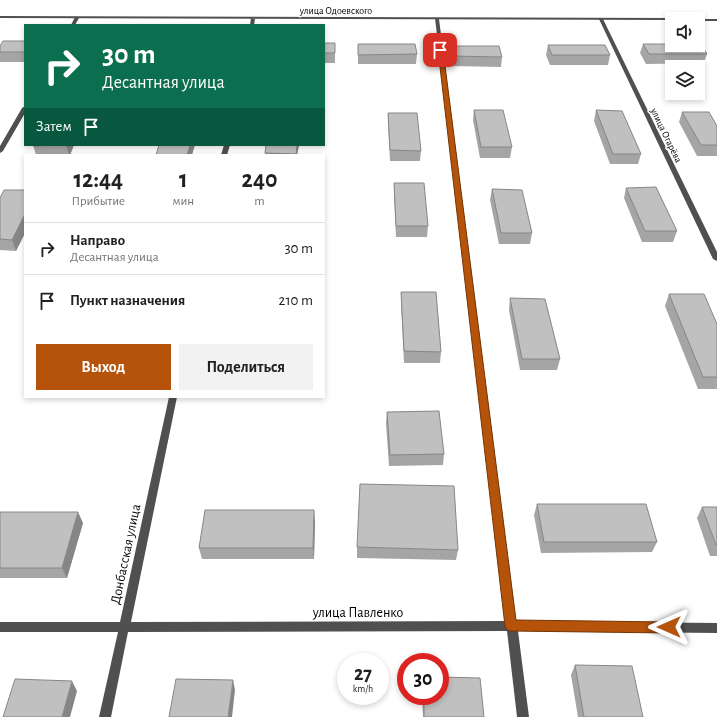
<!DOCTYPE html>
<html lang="ru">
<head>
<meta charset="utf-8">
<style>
	:root { --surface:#fff; --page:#f2f2f2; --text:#202124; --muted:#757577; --line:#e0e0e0; --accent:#b45309 }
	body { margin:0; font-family:"Alegreya Sans",sans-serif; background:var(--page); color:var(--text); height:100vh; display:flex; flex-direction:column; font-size:15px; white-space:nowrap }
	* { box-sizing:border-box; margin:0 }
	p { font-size:13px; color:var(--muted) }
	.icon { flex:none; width:22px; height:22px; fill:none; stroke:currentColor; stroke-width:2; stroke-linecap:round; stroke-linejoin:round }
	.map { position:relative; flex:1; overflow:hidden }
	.side { position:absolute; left:24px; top:154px; width:301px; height:244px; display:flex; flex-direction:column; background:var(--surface); border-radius:0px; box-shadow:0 2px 6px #0003 }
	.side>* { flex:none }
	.guide { position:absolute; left:24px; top:24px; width:301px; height:122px; border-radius:0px; box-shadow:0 2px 6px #0003; background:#0b6e4f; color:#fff; overflow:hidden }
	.controls { position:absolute; left:665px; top:12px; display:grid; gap:8px }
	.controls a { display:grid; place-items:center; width:40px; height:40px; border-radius:0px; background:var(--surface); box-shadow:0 2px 6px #0003; font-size:20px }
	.speed { position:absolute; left:337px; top:653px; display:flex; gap:8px; font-size:20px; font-weight:700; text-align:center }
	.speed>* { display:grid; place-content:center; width:52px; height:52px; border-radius:50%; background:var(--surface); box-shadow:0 2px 6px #0003; line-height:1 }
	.speed small { font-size:10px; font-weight:400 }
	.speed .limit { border:6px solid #d22; background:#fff; color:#111 }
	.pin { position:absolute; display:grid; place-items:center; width:34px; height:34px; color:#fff; margin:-17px; border-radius:8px; box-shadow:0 2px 6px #0006 }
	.me { position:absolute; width:44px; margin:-22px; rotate:270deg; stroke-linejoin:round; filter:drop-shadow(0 0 3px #0008) }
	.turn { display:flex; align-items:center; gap:14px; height:84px; padding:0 12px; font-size:18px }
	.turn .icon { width:52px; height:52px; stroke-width:2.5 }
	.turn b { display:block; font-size:28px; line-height:34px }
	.then { display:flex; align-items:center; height:38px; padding:0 12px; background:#0003; gap:8px; font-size:15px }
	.eta { display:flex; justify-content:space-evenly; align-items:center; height:68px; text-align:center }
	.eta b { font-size:24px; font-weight:700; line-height:28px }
	.button { display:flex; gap:8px; margin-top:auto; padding:8px 12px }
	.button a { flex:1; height:46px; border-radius:0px; background:var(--accent); color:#fff; font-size:16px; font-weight:700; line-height:46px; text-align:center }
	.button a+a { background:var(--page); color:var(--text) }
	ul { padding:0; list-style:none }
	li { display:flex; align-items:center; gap:12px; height:52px; padding:0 12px; border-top:1px solid var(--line) }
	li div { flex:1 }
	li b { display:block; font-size:15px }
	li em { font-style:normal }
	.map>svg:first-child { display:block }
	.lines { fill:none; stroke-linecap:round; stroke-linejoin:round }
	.minor { fill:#505050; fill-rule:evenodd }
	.tertiary { fill:#505050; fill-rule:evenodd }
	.wall { fill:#a5a5a5 }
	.shaded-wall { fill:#868686 }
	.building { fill:#c0c0c0; stroke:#868686 }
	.route { fill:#b45309; stroke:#753606 }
	.labels { text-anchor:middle; stroke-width:3; stroke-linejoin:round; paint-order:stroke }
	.far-street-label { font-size:10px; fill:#000; stroke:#fff }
	.near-street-label { font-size:14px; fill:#000; stroke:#fff }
</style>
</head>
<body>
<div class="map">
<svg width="717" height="717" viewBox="0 0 717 717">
	<rect width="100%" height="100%" fill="#fff"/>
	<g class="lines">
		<path class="minor" d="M 75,17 L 79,18 L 75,25 L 71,25 Z
			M 251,18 L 255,19 L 254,25 L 250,25 Z
			M 435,18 L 439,19 L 516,621 L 717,623 L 717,633 L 518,631 L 529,717 L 517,717 L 507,631 L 128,632 L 111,717 L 99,717 L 118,632 L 0,632 L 0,622 L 120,622 L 169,397 L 177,397 L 131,622 L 506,621 Z
			M 599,18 L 603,19 L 717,252 L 717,261 L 713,259 L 599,19 Z
			M 25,106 L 25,113 L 3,151 L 0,153 L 0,146 L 22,108 Z
			M 224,145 L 230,145 L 227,155 L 221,155 Z"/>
		<path class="tertiary" d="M 0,16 L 672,18 L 674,19 L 672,19 L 672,20 L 0,18 Z
			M 696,19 L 717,19 L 717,21 L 698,21 L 698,19 Z"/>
	</g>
	<path class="wall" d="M 25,41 L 25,62 L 0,62 L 0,46 Z
		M 324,43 L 335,43 L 335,63 L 324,63 Z
		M 358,44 L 417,54 L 416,64 L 358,64 Z
		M 643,44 L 707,54 L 704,63 L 646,64 L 640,53 Z
		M 548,45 L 610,55 L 608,65 L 550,65 L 546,55 Z
		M 450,46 L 502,57 L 501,67 L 450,66 L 449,55 Z
		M 474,110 L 512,147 L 510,158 L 480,158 L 473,120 Z
		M 596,110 L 641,154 L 638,164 L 610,164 L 594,121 Z
		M 682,112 L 717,126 L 717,156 L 697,156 L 679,122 Z
		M 388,113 L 421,151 L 420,161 L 390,161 L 388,123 Z
		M 33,145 L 74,145 L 70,155 L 36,155 Z
		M 266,145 L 299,145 L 297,155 L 265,155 Z
		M 394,183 L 428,226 L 427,237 L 396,237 L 394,194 Z
		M 626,188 L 677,231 L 673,242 L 642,242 L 624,198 Z
		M 492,189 L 532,233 L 530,244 L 499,244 L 490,200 Z
		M 25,190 L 25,233 L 16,251 L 0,250 L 0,198 Z
		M 401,292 L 441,352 L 440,363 L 404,363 L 401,303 Z
		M 669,294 L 717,324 L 717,389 L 698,389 L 665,306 Z
		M 510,298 L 560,359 L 557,370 L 520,370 L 509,310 Z
		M 387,412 L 444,454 L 443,465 L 389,466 L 386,423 Z
		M 537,504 L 657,542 L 652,552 L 541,553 L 534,515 Z
		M 702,507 L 717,507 L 717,556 L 710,556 L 697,518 Z
		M 0,512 L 83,523 L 67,578 L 0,578 Z
		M 315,521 L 314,559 L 202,559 L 199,548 Z
		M 357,547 L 458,550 L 456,560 L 357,558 Z
		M 575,665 L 643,717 L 578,717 L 571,675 Z
		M 422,696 L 440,696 L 484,717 L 423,717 Z"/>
	<path class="shaded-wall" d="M 66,145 L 74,145 L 70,155 L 69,155 Z
		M 190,145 L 195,145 L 192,155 L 187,155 Z
		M 297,145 L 299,145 L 297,155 L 296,155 Z
		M 25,214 L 25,233 L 16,251 L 12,240 Z
		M 314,510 L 315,521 L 314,559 L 313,548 Z
		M 78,512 L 83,523 L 67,578 L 62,568 Z
		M 233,680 L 235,690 L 232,717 L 228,717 Z
		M 72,681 L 77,691 L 70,717 L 62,717 Z"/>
	<path class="building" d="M 3,41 L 25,41 L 25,52 L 0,52 L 0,46 Z
		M 324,43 L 335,43 L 335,53 L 324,53 Z
		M 698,43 L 700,43 L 707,54 L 649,54 L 643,44 L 672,44 L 672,45 L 698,45 Z
		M 358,44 L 415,44 L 417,54 L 358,55 Z
		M 548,45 L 605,45 L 610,55 L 552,55 Z
		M 450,46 L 499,46 L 502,57 L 451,56 Z
		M 474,110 L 503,110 L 512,147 L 481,147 Z
		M 596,110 L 622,111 L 641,154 L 613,154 Z
		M 682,112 L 709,112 L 717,126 L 717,145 L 701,145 Z
		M 388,113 L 417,113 L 421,151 L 390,150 Z
		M 33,145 L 66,145 L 33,146 Z
		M 159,145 L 190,145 L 187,155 L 156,155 Z
		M 266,145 L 297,145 L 296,154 L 265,153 Z
		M 394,183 L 424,183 L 428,226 L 396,226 Z
		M 656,187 L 677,231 L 645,231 L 626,188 Z
		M 492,189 L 522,190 L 532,233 L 501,233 Z
		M 4,190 L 25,190 L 25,214 L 12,240 L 0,239 L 0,198 Z
		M 401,292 L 436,292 L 441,352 L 404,351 Z
		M 669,294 L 704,294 L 717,324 L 717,377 L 703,377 Z
		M 510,298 L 545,299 L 560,359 L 522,359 Z
		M 439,411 L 444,454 L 390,455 L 387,412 Z
		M 360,484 L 454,486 L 458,550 L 357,547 Z
		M 537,504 L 646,504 L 657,542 L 544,542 Z
		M 702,507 L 717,507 L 717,545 L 716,545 Z
		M 205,510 L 314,510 L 313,548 L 199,548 Z
		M 0,512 L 78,512 L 62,568 L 0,568 Z
		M 575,665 L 632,666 L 643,717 L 584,717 Z
		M 440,677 L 480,678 L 484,717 L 424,717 L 424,696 L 440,696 Z
		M 15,679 L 72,681 L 62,717 L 3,717 Z
		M 176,679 L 233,680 L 228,717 L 169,717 Z"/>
	<path class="route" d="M 440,48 L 443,50 L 516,620 L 669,622 L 674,623 L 675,627 L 674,631 L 669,633 L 511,631 L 507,630 L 505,626 L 438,50 Z"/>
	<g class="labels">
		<g class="far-street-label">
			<text x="336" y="14">улица Одоевского</text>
			<text transform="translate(667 135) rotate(64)" y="4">улица Огарёва</text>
		</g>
		<g class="near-street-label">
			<text transform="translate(125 554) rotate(-78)" y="5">Донбасская улица</text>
			<text x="358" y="617">улица Павленко</text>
		</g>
	</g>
</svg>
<div class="controls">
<a><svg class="icon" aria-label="sound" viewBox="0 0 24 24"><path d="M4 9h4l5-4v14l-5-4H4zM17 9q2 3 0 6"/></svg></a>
<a><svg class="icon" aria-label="layers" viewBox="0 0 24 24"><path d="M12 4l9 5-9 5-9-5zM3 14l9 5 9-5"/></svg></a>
</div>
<div class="speed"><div>27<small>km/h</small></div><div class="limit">30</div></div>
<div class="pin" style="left:440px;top:50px;background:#d93025"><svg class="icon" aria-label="arrive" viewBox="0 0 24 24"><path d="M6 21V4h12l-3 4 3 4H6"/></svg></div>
<svg class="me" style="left:669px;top:627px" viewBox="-20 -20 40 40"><path d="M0-17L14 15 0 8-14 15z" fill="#b45309" stroke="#fff" stroke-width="4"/></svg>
<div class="guide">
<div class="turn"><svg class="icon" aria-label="right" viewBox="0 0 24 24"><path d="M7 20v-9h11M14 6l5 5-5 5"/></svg><div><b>30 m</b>Десантная улица</div></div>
<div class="then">Затем<svg class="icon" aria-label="arrive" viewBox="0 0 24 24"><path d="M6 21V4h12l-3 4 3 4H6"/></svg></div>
</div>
<section class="side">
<div class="eta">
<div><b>12:44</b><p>Прибытие</p></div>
<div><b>1</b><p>мин</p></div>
<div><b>240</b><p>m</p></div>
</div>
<ul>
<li><svg class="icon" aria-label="right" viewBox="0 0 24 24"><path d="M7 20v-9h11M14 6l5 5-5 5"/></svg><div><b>Направо</b><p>Десантная улица</p></div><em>30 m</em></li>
<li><svg class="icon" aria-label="arrive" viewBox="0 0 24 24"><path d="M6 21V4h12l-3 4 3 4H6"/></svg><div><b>Пункт назначения</b></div><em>210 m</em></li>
</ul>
<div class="button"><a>Выход</a><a>Поделиться</a></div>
</section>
</div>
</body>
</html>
